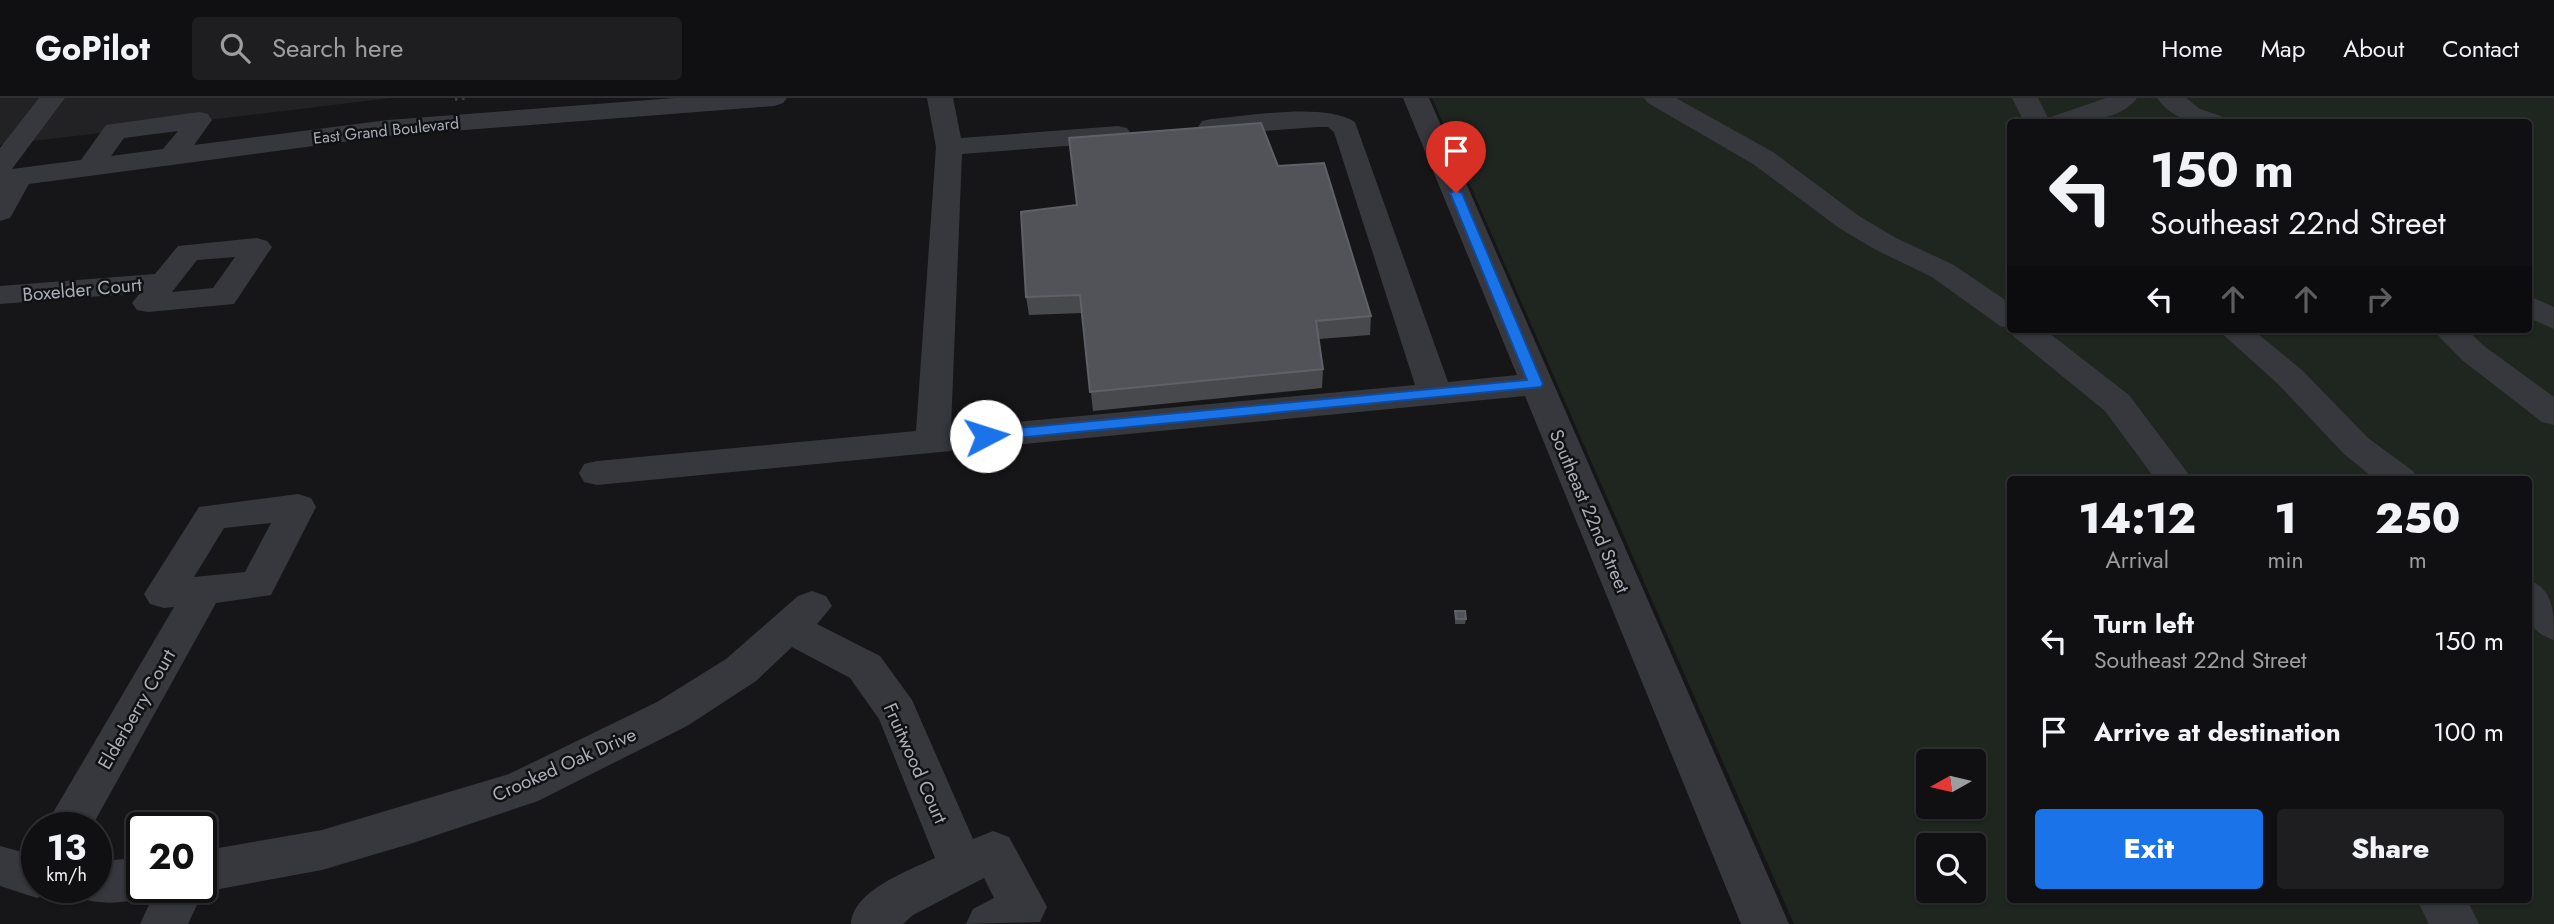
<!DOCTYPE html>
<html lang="en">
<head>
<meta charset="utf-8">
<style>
	:root { --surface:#101012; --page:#1e1e20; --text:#f1f3f6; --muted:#9c9d9f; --line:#303032; --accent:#1a73e8 }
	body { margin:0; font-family:Jost,sans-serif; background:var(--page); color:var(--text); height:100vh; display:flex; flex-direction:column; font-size:26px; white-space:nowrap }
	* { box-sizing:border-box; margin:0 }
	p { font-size:23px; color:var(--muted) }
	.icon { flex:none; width:38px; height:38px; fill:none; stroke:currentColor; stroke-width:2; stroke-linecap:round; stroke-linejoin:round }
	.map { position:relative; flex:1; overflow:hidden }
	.sheet { position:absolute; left:2007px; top:378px; width:525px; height:427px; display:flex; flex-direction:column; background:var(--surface); border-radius:7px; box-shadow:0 2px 5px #0004,0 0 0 2px var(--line) }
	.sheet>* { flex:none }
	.hud { position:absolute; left:2007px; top:21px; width:525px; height:214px; border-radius:7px; box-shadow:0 2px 5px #0004,0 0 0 2px var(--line); background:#101012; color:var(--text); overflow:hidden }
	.needle { width:46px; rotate:262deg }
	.buttons { position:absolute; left:1916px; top:651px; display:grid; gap:14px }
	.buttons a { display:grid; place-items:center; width:70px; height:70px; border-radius:7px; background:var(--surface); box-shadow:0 2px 5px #0004,0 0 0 2px var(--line); font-size:35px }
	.speed { position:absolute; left:21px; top:714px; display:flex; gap:14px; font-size:35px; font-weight:700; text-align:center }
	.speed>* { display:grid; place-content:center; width:91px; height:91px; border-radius:50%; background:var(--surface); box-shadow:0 2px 5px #0004,0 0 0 2px var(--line); line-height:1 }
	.speed small { font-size:18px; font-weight:400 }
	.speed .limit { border:4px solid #111; border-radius:10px; background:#fff; color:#111 }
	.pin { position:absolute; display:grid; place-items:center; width:60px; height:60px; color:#fff; margin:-72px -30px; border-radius:50% 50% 50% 0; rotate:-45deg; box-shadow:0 0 7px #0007 }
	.pin .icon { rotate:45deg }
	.me { position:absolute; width:77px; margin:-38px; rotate:85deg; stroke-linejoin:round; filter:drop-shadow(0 0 5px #0008) }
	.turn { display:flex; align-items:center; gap:24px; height:147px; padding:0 28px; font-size:32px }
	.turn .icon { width:91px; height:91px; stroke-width:2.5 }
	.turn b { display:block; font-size:49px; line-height:60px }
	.lanes { display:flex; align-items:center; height:66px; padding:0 28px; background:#0003; justify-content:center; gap:35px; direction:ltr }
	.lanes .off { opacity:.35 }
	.eta { display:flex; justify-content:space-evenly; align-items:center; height:119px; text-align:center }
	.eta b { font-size:42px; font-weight:800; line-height:49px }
	.primary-button { display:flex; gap:14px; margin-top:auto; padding:14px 28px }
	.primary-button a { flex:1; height:80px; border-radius:7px; background:var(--accent); color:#fff; font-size:28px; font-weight:800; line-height:80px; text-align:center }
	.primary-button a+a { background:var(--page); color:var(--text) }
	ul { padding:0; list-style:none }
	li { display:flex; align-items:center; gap:21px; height:91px; padding:0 28px }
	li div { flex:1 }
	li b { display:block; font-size:26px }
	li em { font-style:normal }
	header { display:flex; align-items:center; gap:42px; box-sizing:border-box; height:98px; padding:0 35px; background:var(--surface); border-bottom:2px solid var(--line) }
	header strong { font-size:33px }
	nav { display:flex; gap:38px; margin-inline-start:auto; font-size:24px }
	.search { width:490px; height:63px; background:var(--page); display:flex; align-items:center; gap:18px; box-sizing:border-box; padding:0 24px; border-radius:7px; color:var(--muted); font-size:26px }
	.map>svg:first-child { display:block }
	.built { fill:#222225 }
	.green { fill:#1e261f; fill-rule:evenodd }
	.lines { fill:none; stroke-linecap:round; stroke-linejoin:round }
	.path { stroke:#3d3f44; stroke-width:3.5; stroke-dasharray:2.5 4.5; stroke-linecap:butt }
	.minor { fill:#37383d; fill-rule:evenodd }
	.wall { fill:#47494d }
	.building { fill:#525359; stroke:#5f6168; stroke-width:2 }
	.route { fill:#1a73e8; stroke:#114b97; stroke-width:2 }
	.labels { text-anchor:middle; stroke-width:5; stroke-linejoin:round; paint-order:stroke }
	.far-street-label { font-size:16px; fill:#a8adb8; stroke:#111113 }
	.street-label { font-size:19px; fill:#a8adb8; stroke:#111113 }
</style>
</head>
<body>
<header>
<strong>GoPilot</strong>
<div class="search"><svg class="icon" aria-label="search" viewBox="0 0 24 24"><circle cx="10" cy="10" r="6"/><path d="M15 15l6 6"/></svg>Search here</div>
<nav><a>Home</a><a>Map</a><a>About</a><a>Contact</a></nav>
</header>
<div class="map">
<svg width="2554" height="826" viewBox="0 0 2554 826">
	<rect width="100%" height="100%" fill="#161618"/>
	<path class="built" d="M 0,0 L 391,0 L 0,47 Z"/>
	<path class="green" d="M 1432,0 L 2554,0 L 2554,826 L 1794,826 ZM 2011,24 L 2529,24 L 2529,231 L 2011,231 ZM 2011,382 L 2529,382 L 2529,802 L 2011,802 ZM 1928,663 L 1974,663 L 1974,709 L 1928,709 ZM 1928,747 L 1974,747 L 1974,793 L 1928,793 Z"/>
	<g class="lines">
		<path class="path" d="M 455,1 L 466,0"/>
		<path class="minor" d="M 39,0 L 65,0 L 12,71 L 81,62 L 106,27 L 199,14 L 208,16 L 212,22 L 194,47 L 388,22 L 675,0 L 787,0 L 783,5 L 774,8 L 388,38 L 29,86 L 10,120 L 0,123 L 0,50 ZM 178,33 L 163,51 L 111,58 L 124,40 Z
			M 927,0 L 953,0 L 961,40 L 1118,28 L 1127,30 L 1131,36 L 1127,42 L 1118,44 L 962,56 L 951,330 L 1415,287 L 1334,34 L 1328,29 L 1317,29 L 1211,37 L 1202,35 L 1198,29 L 1202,23 L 1211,21 C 1250,18 1324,4 1355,24 L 1448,284 L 1517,277 L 1403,0 L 1429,0 L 1789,826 L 1741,826 L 1525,298 L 597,387 L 584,384 L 579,375 L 584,366 L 597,363 L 916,333 L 936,49 Z
			M 1644,0 L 1676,0 L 1773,54 L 1859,118 L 1896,140 L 1954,167 L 2011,206 L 2011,231 L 2044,231 L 2129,297 L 2193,382 L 2156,382 L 2105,313 L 2013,238 L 2009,230 L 2000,228 L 1932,179 L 1876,152 L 1839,130 L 1753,66 L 1648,5 Z
			M 2012,0 L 2038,0 L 2048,20 L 2106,0 L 2137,0 C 2117,29 2055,24 2024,24 Z
			M 2157,0 L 2186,0 L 2200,11 L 2221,18 L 2225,24 C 2199,26 2174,24 2157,0 Z
			M 257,140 L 267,143 L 272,149 L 234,206 L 148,214 L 137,212 L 132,205 L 140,195 L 0,206 L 0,188 L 155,176 L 178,148 ZM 235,159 L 213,190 L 172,194 L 197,162 Z
			M 2529,198 L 2554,209 L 2554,231 L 2529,220 Z
			M 2217,231 L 2252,231 L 2302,272 L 2368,340 L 2413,373 L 2418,382 L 2376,382 L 2344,356 L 2278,286 Z
			M 2432,231 L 2466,231 L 2484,248 L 2554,299 L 2554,327 L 2542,324 L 2462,262 Z
			M 298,396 L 311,400 L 316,409 L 271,497 L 216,505 L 91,730 L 44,730 L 174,509 L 164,510 L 150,506 L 144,496 L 199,409 ZM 271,425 L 245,474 L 194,479 L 224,430 Z
			M 2529,482 C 2554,492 2554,514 2554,542 C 2522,532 2528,510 2529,482 Z
			M 812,493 L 826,498 L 832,508 L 817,526 L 880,558 L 912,602 L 973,741 L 993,733 L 1009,739 L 1047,809 L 1040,824 L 966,826 L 973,811 L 994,800 L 984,780 L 913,817 L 903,826 L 851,826 C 853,792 908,773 935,760 L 879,621 L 850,580 L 792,549 L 756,583 L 687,628 L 538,703 L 413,745 L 322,772 L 203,794 L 188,826 L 140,826 L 154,796 C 131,805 103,808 79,800 L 75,789 L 96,789 L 96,764 L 142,759 L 142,789 L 201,789 L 201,753 L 322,732 L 509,676 L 657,604 L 726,561 L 798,498 Z
			M 0,748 L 37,758 L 37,789 L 56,789 L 54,794 L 37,800 L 0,788 Z
			M 2417,802 L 2467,802 L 2479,826 L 2429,826 Z"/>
	</g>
	<path class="wall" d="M 1278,68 L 1371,218 L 1370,237 L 1319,241 L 1323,271 L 1322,290 L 1093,313 L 1082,215 L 1029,217 L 1026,199 L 1077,107 Z
		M 1455,513 L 1466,521 L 1465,526 L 1455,526 Z"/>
	<path class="building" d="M 1261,25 L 1278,68 L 1324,65 L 1371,218 L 1316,223 L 1323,271 L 1090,294 L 1080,197 L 1026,199 L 1021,114 L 1077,107 L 1069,40 Z
		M 1455,513 L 1465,513 L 1466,521 L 1456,521 Z"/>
	<path class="route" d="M 1456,92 L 1462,95 L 1543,286 L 1541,289 L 986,343 L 978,338 L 986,333 L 1527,282 L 1450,95 Z"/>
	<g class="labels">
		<g class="far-street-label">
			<text transform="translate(386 32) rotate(-6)" y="6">East Grand Boulevard</text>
		</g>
		<g class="street-label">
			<text transform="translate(82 191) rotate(-5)" y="7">Boxelder Court</text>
			<text transform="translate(1590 413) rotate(67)" y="7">Southeast 22nd Street</text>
			<text transform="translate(136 611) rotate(-60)" y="7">Elderberry Court</text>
			<text transform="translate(916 665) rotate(66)" y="7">Fruitwood Court</text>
			<text transform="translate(564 666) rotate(-24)" y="7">Crooked Oak Drive</text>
		</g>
	</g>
</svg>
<div class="buttons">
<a><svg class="needle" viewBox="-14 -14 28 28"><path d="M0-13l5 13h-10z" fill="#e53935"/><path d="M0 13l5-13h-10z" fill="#9c9d9f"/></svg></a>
<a><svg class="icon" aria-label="search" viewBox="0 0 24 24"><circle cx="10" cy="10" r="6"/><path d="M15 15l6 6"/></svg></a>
</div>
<div class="speed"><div>13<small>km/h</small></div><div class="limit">20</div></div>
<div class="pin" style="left:1456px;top:95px;background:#d93025"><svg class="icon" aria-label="arrive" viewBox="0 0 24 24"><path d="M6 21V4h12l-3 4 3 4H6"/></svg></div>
<svg class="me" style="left:986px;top:338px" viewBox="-20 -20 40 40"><circle r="19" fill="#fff"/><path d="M0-13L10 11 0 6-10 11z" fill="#1a73e8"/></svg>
<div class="hud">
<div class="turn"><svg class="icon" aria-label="left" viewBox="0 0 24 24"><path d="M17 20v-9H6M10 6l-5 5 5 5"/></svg><div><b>150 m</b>Southeast 22nd Street</div></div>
<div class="lanes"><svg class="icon" aria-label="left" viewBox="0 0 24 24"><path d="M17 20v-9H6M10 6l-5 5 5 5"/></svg><svg class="icon off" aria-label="ahead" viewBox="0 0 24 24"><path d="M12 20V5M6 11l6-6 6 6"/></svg><svg class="icon off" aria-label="ahead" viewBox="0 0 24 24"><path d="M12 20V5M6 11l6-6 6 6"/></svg><svg class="icon off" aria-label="right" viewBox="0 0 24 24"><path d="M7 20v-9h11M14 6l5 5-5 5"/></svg></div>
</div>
<section class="sheet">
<div class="eta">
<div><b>14:12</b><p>Arrival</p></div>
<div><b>1</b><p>min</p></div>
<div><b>250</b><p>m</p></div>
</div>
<ul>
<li><svg class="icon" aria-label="left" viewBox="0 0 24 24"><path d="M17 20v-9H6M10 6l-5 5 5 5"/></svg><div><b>Turn left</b><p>Southeast 22nd Street</p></div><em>150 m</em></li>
<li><svg class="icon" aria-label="arrive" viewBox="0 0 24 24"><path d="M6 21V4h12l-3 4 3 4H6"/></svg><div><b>Arrive at destination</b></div><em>100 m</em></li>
</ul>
<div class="primary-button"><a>Exit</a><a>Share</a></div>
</section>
</div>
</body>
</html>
